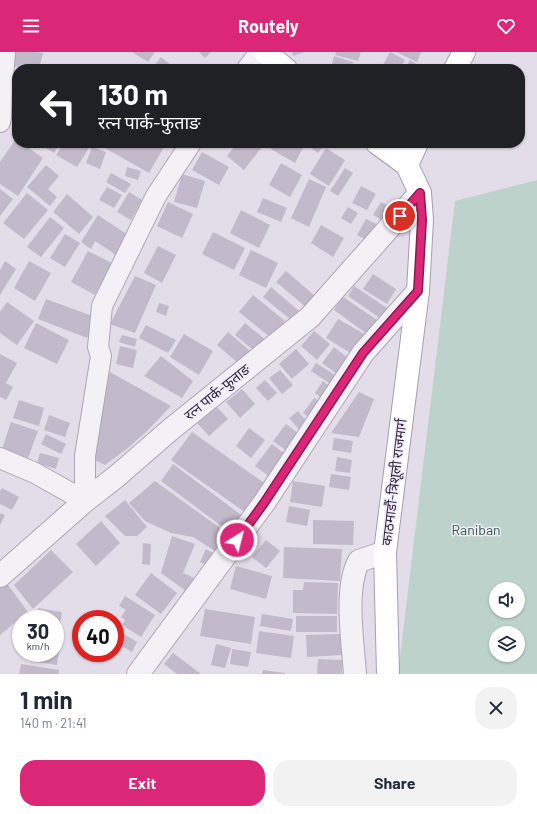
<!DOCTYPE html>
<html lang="en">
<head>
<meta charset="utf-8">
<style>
	:root { --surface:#fff; --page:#f2f2f3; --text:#1f2937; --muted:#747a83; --accent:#db2777 }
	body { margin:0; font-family:Barlow,"Noto Sans Devanagari",sans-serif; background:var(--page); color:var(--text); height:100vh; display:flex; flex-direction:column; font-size:15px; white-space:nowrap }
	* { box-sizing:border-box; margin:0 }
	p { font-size:13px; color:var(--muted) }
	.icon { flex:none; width:22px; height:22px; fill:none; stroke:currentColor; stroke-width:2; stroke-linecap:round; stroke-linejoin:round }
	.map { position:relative; height:622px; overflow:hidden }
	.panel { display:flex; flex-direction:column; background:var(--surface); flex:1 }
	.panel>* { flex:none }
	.guide { position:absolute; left:12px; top:12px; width:513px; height:84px; border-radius:16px; box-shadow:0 1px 3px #0004; background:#202124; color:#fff; overflow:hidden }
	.controls { position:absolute; left:489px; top:530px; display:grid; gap:8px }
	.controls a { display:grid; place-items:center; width:36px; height:36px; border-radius:50%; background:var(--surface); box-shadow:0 1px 3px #0004; font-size:20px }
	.speed { position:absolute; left:12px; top:558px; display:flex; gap:8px; font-size:20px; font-weight:700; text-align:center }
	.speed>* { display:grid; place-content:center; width:52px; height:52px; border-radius:50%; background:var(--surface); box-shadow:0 1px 3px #0004; line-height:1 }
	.speed small { font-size:10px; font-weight:400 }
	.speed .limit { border:6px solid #d22; background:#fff; color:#111 }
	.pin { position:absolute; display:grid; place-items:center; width:34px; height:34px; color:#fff; margin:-17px; border:2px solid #fff; border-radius:50%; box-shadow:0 1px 4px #0007 }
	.me { position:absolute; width:44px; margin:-22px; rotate:36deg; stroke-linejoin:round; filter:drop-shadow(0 0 3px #0008) }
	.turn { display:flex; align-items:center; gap:14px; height:84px; padding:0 20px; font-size:18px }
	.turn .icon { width:52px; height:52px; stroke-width:2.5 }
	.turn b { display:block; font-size:28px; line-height:34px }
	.round { display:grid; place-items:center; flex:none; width:42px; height:42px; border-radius:16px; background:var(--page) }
	.overview { display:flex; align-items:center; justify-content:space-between; height:68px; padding:0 20px }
	h1 { font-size:24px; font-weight:700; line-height:30px }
	.action { display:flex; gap:8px; margin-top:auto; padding:8px 20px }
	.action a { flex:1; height:46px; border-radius:16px; background:var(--accent); color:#fff; font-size:16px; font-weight:700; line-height:46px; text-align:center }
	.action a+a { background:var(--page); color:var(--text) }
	header { display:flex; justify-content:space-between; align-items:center; height:52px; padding:0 20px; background:var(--accent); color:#fff; font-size:18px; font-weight:700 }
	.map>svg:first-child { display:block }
	.green { fill:#bdd2ca; fill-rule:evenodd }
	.building { fill:#c2bacb }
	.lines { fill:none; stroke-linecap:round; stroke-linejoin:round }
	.minor-casing { stroke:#ada6b5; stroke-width:22 }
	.tertiary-casing { stroke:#ada6b5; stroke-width:24 }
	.primary-casing { stroke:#a79cb4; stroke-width:24 }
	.minor { stroke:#f3f0f6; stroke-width:20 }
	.tertiary { stroke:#f3f0f6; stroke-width:22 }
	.primary { stroke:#fff; stroke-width:22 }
	.route-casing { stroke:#8e194d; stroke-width:10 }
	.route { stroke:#db2777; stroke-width:7 }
	.labels { text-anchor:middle; stroke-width:3; stroke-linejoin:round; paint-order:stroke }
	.street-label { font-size:14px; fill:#32263f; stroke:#f0ecf5 }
	.park-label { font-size:14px; fill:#325b4e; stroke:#f0ecf5 }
</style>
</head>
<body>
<header><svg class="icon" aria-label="menu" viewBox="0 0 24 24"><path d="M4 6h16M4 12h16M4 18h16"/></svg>Routely<svg class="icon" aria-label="heart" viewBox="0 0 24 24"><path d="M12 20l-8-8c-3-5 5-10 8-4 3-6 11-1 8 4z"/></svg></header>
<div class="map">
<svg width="537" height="622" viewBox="0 0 537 622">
	<rect width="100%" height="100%" fill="#e2dde8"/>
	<path class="green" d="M 537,128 L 537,622 L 398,622 L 455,149 ZM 496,537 L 518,537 L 518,559 L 496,559 ZM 496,581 L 518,581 L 518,603 L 496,603 Z"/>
	<path class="building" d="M 13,0 L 38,0 L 43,1 L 39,17 L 23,17 L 10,13 Z
		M 132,0 L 155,0 L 148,10 Z
		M 199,0 L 211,0 L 205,6 Z
		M 292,0 L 305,0 L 293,4 Z
		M 336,0 L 361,0 L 358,9 L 335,3 Z
		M 390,0 L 405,8 L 400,17 L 381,17 Z
		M 396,0 L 421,0 L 417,10 Z
		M 334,4 L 353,10 L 351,17 L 331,17 Z
		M 161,5 L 176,17 L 152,17 Z
		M 410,8 L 424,17 L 405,17 Z
		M 357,12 L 370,17 L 355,17 Z
		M 207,13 L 212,17 L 203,17 Z
		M 16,87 L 17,91 L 22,91 L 43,106 L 18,144 L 0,132 L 0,110 Z
		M 38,91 L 60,91 L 54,101 Z
		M 64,91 L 92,91 L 77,115 L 56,103 Z
		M 96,91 L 158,91 L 164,95 L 149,121 Z
		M 237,91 L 265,91 L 244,118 L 227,104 Z
		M 274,91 L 303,91 L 305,92 L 295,111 L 271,97 Z
		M 309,91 L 326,91 L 318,101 L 307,93 Z
		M 92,95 L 106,100 L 100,117 L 86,111 Z
		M 326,96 L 345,108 L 329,134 L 310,122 Z
		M 202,100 L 229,115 L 219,133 L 192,118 Z
		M 281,111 L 302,123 L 290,145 L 269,133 Z
		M 46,113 L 59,124 L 48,137 L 57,145 L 50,154 L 27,135 Z
		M 127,115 L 141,119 L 138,128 L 125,124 Z
		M 345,116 L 353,121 L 338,144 L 330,139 Z
		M 111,121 L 131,132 L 125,141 L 106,130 Z
		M 182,122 L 205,129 L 197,156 L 174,150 Z
		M 309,127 L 326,135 L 309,175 L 291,166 Z
		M 361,134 L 376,142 L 367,158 L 352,151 Z
		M 107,135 L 122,143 L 114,156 L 99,148 Z
		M 0,137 L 13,147 L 0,164 Z
		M 129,140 L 142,148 L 131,168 L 117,160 Z
		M 27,141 L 48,158 L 24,187 L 3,171 Z
		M 67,142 L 93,165 L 79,182 L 53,160 Z
		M 263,146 L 287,156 L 281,170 L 257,160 Z
		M 168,150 L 193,162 L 182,186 L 157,174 Z
		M 381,150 L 391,156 L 383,169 L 373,163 Z
		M 348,155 L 358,161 L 351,172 L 341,166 Z
		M 241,158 L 270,173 L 259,196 L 230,181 Z
		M 98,163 L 128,183 L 116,203 L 95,189 L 91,197 L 81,190 Z
		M 50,165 L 64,176 L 41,205 L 27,195 Z
		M 366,167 L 379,173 L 370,190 L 357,183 Z
		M 321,173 L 344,186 L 333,205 L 311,191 Z
		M 213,180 L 245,196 L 234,218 L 202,202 Z
		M 65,182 L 80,191 L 65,215 L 50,206 Z
		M 158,194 L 176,203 L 162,231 L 144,221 Z
		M 251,198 L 278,211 L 266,236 L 239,223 Z
		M 88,199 L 112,211 L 95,243 L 71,230 Z
		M 5,209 L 16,217 L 0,243 L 0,218 Z
		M 29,209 L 51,221 L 35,249 L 14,236 Z
		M 286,219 L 316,245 L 307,256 L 276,230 Z
		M 373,222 L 396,237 L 387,252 L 363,237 Z
		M 135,224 L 156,233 L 135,281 L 110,272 Z
		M 354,234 L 387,256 L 380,266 L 348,244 Z
		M 271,235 L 299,259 L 291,268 L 263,245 Z
		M 253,243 L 285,269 L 271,286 L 239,260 Z
		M 343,245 L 377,268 L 367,282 L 334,258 Z
		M 46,247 L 95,265 L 87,286 L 38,267 Z
		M 7,250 L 34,269 L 17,293 L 0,281 L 0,260 Z
		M 159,251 L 169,254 L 166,264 L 156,260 Z
		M 338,267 L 366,283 L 354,303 L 326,286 Z
		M 36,271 L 69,288 L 57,312 L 24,296 Z
		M 245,271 L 267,289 L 257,301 L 235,283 Z
		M 146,273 L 176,288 L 168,301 L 139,286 Z
		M 314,279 L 330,292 L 317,308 L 301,294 Z
		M 228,280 L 250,299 L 239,312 L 217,293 Z
		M 184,282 L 213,299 L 199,323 L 170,305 Z
		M 122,283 L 137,287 L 135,295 L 119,290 Z
		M 120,294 L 137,298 L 133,316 L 116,312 Z
		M 334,295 L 352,309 L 341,325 L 322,311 Z
		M 296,297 L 309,312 L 292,327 L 279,312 Z
		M 0,302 L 17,311 L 6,331 L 13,335 L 6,348 L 0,345 Z
		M 161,304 L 193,329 L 182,346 L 144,324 Z
		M 316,311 L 340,326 L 335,335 L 311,319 Z
		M 280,318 L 293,333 L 282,342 L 269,326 Z
		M 110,320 L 171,354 L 147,379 L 128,396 L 105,413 L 93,407 L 95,368 Z
		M 265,328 L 277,341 L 268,349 L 256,336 Z
		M 323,329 L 336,339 L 327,350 L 315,341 Z
		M 242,337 L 255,352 L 240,366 L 226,350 Z
		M 359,340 L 374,347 L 359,385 L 331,381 Z
		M 314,346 L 325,353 L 314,369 L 303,361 Z
		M 19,348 L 44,356 L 39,374 L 13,366 Z
		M 215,353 L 228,367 L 209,384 L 196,370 Z
		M 298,359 L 311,375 L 303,382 L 289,366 Z
		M 49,363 L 70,371 L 65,385 L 44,378 Z
		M 11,370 L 38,379 L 28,406 L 2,397 Z
		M 286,372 L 303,385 L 291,402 L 273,389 Z
		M 249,376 L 265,388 L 251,406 L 236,394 Z
		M 192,380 L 270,435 L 249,463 L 171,408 Z
		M 46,382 L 66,392 L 61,402 L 41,392 Z
		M 334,386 L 353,389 L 351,401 L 332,398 Z
		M 272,392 L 290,406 L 274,428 L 255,414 Z
		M 40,401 L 59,406 L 56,417 L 37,411 Z
		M 337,405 L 352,408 L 350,421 L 335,419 Z
		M 173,412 L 244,465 L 232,482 L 161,429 Z
		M 331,422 L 351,425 L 349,438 L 329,435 Z
		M 155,429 L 231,484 L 218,501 L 193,485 L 171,481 L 145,469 L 129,451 Z
		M 293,429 L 325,434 L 322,455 L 290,450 Z
		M 2,436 L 19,445 L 12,458 L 0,452 L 0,439 Z
		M 125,448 L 147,475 L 137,484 L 125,484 L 105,464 Z
		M 289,454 L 310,458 L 307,474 L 286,470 Z
		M 0,461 L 5,463 L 0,473 Z
		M 313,468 L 354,469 L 353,493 L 313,492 Z
		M 101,469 L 120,491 L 96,514 L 76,492 Z
		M 172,484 L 195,492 L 183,521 L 194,526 L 186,539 L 161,521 Z
		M 266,488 L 280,499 L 266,516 L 252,505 Z
		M 143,491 L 151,492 L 150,513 L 142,512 Z
		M 284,495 L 342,497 L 340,529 L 283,526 Z
		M 206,497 L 217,503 L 211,515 L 200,510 Z
		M 51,498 L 73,520 L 33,557 L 14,533 Z
		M 236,514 L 272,524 L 266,547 L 230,537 Z
		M 151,521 L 177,541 L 161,562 L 135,543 Z
		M 3,526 L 28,560 L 0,583 L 0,529 Z
		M 304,530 L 338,531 L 337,562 L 293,561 L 293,538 L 303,538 Z
		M 125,544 L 155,563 L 141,585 L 122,573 L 125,568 L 121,565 L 126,558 L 119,554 Z
		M 38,556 L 62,560 L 58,587 L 55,587 L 55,567 L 37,567 Z
		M 205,557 L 255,565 L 251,592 L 200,584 Z
		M 262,562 L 293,567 L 291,579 L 260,574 Z
		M 296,564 L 337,564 L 337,580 L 296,580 Z
		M 115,577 L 137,590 L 132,600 L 115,590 Z
		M 259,579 L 294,584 L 291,606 L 256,601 Z
		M 341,582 L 342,603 L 307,605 L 306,583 Z
		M 55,590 L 60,591 L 57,613 L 31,609 L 32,601 L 55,601 Z
		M 216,592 L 231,596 L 225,616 L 211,613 Z
		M 232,597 L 251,600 L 248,615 L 230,612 Z
		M 99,601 L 111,601 L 108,606 Z
		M 173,601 L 201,622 L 177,622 L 164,612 Z
		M 318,607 L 342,608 L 342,622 L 317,622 Z
		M 21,612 L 59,618 L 59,622 L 19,622 Z
		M 263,618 L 285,621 L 285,622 L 262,622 Z"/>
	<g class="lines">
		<defs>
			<path id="minor" d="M 247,17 L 260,0
				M 0,70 L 1,65 L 2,38 L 5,0
				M 0,406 L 35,421 L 85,449 L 85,404 L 101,304 L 98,295 L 102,254 L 156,144 L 191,91"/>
			<path id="tertiary" d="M 0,524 L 85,449 L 117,424 L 170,378 L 310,265 L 420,141
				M 138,622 L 264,451 L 363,301 L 418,239
				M 355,622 C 353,591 344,536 359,509 L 385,500"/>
			<path id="primary" d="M 265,0 L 286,17
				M 455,17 L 464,0
				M 377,91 L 407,113 L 420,141 L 422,168 L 418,239 L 385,500 L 388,622
				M 407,113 L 417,91"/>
		</defs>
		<use href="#minor" class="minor-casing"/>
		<use href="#tertiary" class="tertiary-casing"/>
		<use href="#primary" class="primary-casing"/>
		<use href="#minor" class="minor"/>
		<use href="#tertiary" class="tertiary"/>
		<use href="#primary" class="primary"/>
	</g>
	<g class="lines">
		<defs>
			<path id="route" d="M 237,488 L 264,451 L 363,301 L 418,239 L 422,168 L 420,141 L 400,164"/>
		</defs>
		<use href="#route" class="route-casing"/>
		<use href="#route" class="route"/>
	</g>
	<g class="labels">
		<g class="street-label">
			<text transform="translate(217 340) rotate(-39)" y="5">रत्न पार्क-फुताङ</text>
			<text transform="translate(394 430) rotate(-83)" y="5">काठमाडौं-त्रिशूली राजमार्ग</text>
		</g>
		<g class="park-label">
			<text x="476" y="483">Raniban</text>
		</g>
	</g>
</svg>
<div class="controls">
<a><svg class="icon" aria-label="sound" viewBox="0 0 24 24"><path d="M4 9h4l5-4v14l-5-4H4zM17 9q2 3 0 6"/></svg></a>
<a><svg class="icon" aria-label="layers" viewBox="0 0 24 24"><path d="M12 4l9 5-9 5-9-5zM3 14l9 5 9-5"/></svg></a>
</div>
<div class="speed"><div>30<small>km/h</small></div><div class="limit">40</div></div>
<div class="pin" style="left:400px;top:164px;background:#d93025"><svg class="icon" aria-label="arrive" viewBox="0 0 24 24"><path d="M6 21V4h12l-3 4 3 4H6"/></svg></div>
<svg class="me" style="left:237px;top:488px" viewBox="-20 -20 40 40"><circle r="17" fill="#db2777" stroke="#fff" stroke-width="3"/><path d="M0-11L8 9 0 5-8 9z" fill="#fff"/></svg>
<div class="guide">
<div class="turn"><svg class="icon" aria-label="left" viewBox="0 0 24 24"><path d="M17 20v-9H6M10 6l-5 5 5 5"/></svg><div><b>130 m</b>रत्न पार्क-फुताङ</div></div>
</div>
</div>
<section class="panel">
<div class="overview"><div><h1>1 min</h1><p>140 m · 21:41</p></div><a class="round"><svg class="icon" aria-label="close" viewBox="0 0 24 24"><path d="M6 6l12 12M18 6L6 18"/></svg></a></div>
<div class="action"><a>Exit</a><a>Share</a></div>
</section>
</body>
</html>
